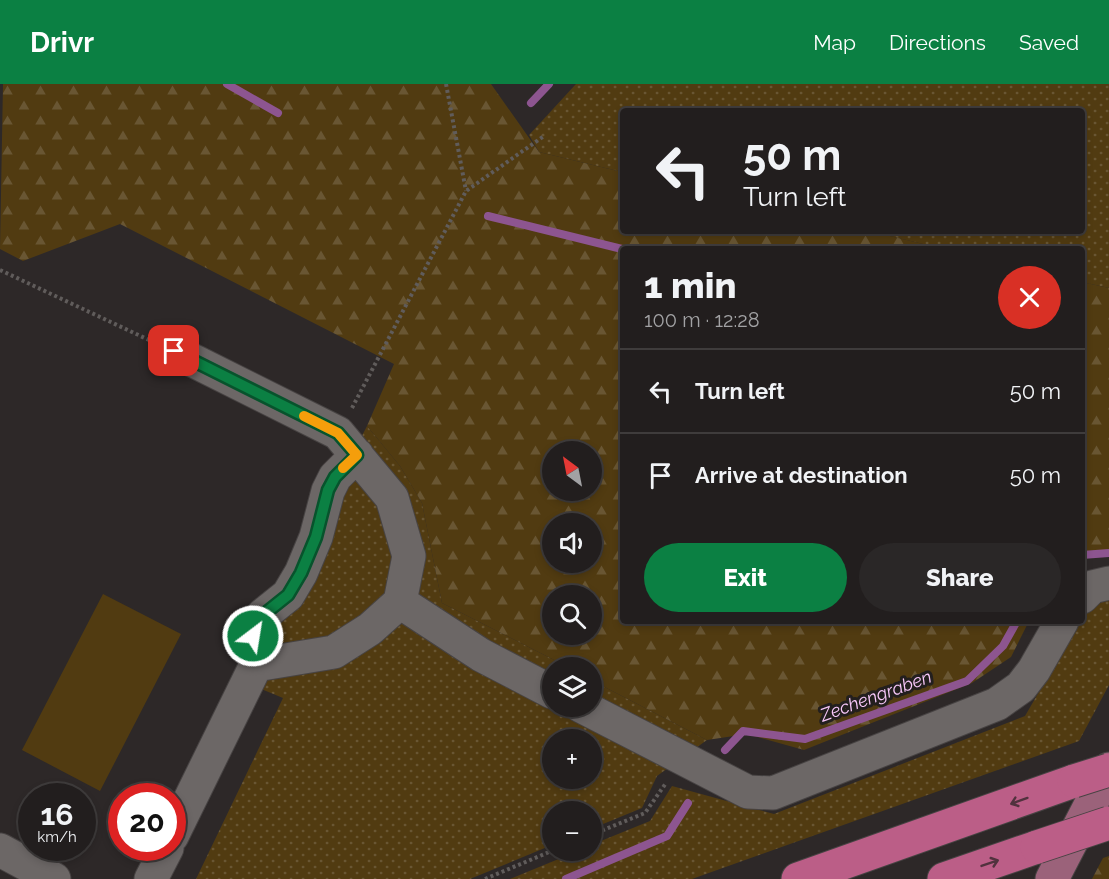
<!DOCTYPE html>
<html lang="en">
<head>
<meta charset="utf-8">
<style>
	:root { --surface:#221e1e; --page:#2a2727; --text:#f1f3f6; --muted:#a2a2a4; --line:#3f3c3c; --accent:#0b8043 }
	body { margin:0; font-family:Raleway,sans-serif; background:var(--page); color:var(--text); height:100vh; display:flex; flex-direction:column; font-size:22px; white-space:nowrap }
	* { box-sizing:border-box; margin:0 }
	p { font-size:20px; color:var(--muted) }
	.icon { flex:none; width:33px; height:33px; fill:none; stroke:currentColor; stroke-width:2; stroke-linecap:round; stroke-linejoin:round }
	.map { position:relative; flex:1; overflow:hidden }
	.panel { position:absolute; left:620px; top:162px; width:465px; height:378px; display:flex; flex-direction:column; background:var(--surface); border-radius:6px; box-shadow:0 3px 9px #0003,0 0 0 2px var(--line) }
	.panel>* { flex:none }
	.hud { position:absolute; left:620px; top:24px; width:465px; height:126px; border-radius:6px; box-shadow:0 3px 9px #0003,0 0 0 2px var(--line); background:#221e1e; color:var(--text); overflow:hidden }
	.needle { width:39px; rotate:328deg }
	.fabs { position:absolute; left:542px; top:357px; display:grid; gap:12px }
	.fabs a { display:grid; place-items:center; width:60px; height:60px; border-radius:50%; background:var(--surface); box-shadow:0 3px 9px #0003,0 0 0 2px var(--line); font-size:30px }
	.speed { position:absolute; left:18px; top:699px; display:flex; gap:12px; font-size:30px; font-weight:700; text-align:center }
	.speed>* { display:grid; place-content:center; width:78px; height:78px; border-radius:50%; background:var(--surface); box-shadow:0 3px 9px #0003,0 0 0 2px var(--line); line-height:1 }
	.speed small { font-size:15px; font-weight:400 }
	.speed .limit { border:9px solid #d22; background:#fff; color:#111 }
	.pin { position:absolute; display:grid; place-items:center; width:51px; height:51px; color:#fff; margin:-26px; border-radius:12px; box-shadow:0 3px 9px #0006 }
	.me { position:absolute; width:66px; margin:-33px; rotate:31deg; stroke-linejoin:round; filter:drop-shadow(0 0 4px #0008) }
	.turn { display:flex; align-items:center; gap:21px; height:126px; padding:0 24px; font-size:27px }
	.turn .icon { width:78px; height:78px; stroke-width:2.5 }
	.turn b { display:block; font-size:42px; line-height:51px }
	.round { display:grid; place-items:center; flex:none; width:63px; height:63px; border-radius:32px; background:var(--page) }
	.summary { display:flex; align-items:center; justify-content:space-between; height:102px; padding:0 24px }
	h1 { font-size:36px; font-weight:800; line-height:45px }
	.primary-button { display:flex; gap:12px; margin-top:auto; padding:12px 24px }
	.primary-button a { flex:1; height:69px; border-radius:36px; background:var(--accent); color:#fff; font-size:24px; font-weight:800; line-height:69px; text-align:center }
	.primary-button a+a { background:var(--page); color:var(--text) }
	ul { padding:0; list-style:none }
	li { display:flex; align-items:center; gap:18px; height:84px; padding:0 24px; border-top:2px solid var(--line) }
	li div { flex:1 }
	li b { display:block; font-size:22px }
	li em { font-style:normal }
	header { display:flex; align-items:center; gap:36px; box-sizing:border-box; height:84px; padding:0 30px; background:var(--accent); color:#fff }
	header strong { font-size:28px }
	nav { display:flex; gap:33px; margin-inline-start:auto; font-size:21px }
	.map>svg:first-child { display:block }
	.grass { fill:url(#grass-dots); fill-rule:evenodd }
	.forest { fill:url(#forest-firs); fill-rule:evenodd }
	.garden { fill:#513b11 }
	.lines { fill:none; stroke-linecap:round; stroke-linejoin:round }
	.stream { stroke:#8d5590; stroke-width:8 }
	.minor-casing { stroke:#474343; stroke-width:35 }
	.major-casing { stroke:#474343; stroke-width:35 }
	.highway-casing { stroke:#474343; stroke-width:35 }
	.path { stroke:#605c5b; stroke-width:4; stroke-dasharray:3 3; stroke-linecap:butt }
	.minor { stroke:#6c6766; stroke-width:33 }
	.major { stroke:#9b627a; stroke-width:33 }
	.highway { stroke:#bb5e87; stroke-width:33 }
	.highway-bridge-casing { stroke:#474343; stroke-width:35; stroke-linecap:butt }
	.highway-bridge { stroke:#bb5e87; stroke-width:33 }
	.oneway { stroke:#51323e }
	.route-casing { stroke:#07532c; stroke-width:15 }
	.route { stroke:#0b8043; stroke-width:10 }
	.slow { stroke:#f59e0b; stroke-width:10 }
	.labels { text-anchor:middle; stroke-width:6; stroke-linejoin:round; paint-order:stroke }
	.water-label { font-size:18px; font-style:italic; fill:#fac9fb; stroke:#231f1e }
</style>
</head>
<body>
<header>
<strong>Drivr</strong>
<nav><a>Map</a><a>Directions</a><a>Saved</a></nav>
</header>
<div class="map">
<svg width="1109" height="795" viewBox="0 0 1109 795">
	<defs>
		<pattern id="grass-dots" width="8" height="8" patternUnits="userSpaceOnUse" patternTransform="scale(1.5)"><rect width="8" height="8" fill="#513b11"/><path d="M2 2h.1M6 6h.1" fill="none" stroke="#695633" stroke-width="1.8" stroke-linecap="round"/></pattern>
		<pattern id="forest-firs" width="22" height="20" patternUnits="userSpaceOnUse" patternTransform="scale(1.5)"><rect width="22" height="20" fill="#513b11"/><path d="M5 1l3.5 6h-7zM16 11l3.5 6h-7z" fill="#695633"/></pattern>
	</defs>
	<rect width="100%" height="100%" fill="#2d2828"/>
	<path class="grass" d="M 576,0 L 1109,0 L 1109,204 L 1082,198 L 1082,165 L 944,165 L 869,147 L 1082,147 L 1082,27 L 622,27 L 622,88 L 539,68 L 529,51 Z
		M 367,342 L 400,382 L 422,419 L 442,519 L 568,583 L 552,584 L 552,622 L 591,622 L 591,596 L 707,656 L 657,692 L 642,724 L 591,745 L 591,728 L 552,728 L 552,761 L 470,795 L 196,795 L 283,614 L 237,595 ZM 552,656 L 591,656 L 591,694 L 552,694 Z
		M 1109,512 L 1109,601 L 1079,657 L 692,795 L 510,795 L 578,767 L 591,766 L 591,761 L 650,737 L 672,702 L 774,730 L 1025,632 L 1083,532 Z"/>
	<path class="forest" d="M 3,0 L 491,0 L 539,68 L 622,88 L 622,147 L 869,147 L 944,165 L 622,165 L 622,537 L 1029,537 L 1011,573 L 972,599 L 804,666 L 747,650 L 707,656 L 591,596 L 591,584 L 568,583 L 442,519 L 422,419 L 400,382 L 367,342 L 394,280 L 120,140 L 23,177 L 0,165 ZM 552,368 L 591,368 L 591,406 L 552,406 ZM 552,440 L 591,440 L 591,478 L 552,478 ZM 552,512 L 591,512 L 591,550 L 552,550 Z
		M 1082,198 L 1109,204 L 1109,468 L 1082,468 Z
		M 1109,772 L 1109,795 L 1092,795 L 1103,774 Z"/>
	<path class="garden" d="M 103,510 L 181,550 L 100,707 L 22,666 Z"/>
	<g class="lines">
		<path class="stream" d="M 227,0 L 278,29
			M 531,19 L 549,0
			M 488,132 L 622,165
			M 1082,471 L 1109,469
			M 725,666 L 743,647 L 805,655 L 967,597 L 1003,562 L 1017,537
			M 566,795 L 667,752 L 688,719"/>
		<defs>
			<path id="minor" d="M 174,267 L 338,349 L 392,414 L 409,472 L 400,518 L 481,571 L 552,608
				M 1082,513 L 1092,503 L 1109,499
				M 256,581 L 253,552 L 256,540 L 263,531 L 288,511 L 301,489 L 316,453 L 328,407 L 335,393 L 357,371
				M 581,622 L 748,708 L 773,709 L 997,620 L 1021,603 L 1034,586 L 1062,537
				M 172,752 L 256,581 L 334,568 L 370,545 L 400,518
				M 0,766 L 54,795
				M 151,795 L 167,764"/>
			<path id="major" d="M 1052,795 L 1109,685"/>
			<path id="highway" d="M 798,795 L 1074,697
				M 944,795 L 1037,763"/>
		</defs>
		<use href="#minor" class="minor-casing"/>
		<use href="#major" class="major-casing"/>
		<use href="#highway" class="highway-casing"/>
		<path class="path" d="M 446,0 L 466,107
			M 0,186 L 149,256
			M 352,324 L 466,107 L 544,52
			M 591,751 L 645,729 L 666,699
			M 485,795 L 554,766"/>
		<use href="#minor" class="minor"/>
		<use href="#major" class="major"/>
		<use href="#highway" class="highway"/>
		<defs>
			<path id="highway-bridge" d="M 1074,697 L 1109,686
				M 1037,763 L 1109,739"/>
		</defs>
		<use href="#highway-bridge" class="highway-bridge-casing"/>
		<use href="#highway-bridge" class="highway-bridge"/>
	</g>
	<defs><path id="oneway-shaft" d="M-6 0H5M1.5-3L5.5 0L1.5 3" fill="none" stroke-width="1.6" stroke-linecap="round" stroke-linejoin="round" transform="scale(1.5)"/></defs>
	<g class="oneway">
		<use href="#oneway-shaft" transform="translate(1019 717) rotate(160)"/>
		<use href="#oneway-shaft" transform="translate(990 779) rotate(-19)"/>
	</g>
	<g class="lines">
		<defs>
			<path id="route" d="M 174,267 L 338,349 L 357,371 L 335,393 L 328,406 L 316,453 L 301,489 L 288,511 L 263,531 L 253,552"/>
		</defs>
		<use href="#route" class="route-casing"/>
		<use href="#route" class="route"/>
		<path class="slow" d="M 304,332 L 338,349 L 357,371 L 343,384"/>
	</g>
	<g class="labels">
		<g class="water-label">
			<text transform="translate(876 612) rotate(-20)" y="6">Zechengraben</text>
		</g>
	</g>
</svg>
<div class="fabs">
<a><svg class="needle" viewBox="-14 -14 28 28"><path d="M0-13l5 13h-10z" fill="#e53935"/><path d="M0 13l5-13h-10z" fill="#a2a2a4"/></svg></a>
<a><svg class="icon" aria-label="sound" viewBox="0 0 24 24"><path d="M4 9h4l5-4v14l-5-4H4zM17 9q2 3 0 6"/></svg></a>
<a><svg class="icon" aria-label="search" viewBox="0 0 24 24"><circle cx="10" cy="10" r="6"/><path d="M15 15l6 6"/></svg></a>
<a><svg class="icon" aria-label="layers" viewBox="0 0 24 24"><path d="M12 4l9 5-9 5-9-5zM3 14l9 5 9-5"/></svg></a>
<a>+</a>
<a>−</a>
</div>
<div class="speed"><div>16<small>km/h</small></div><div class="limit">20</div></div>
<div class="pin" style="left:174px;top:267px;background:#d93025"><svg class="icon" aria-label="arrive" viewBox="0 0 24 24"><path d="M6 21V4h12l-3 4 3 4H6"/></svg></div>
<svg class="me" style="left:253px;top:552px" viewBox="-20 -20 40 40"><circle r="17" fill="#0b8043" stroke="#fff" stroke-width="3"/><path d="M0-11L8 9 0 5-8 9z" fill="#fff"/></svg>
<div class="hud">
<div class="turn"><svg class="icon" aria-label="left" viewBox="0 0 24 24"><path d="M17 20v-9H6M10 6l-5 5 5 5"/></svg><div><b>50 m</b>Turn left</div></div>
</div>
<section class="panel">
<div class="summary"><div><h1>1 min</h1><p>100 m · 12:28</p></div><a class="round" style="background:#d93025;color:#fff"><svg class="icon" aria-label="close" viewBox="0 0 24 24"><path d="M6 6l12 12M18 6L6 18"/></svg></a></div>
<ul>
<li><svg class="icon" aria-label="left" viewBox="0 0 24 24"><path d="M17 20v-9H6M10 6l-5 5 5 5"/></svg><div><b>Turn left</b></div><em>50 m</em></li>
<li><svg class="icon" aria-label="arrive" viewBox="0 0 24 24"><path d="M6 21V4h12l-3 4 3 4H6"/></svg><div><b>Arrive at destination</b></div><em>50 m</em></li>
</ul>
<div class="primary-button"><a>Exit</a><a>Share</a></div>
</section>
</div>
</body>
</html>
